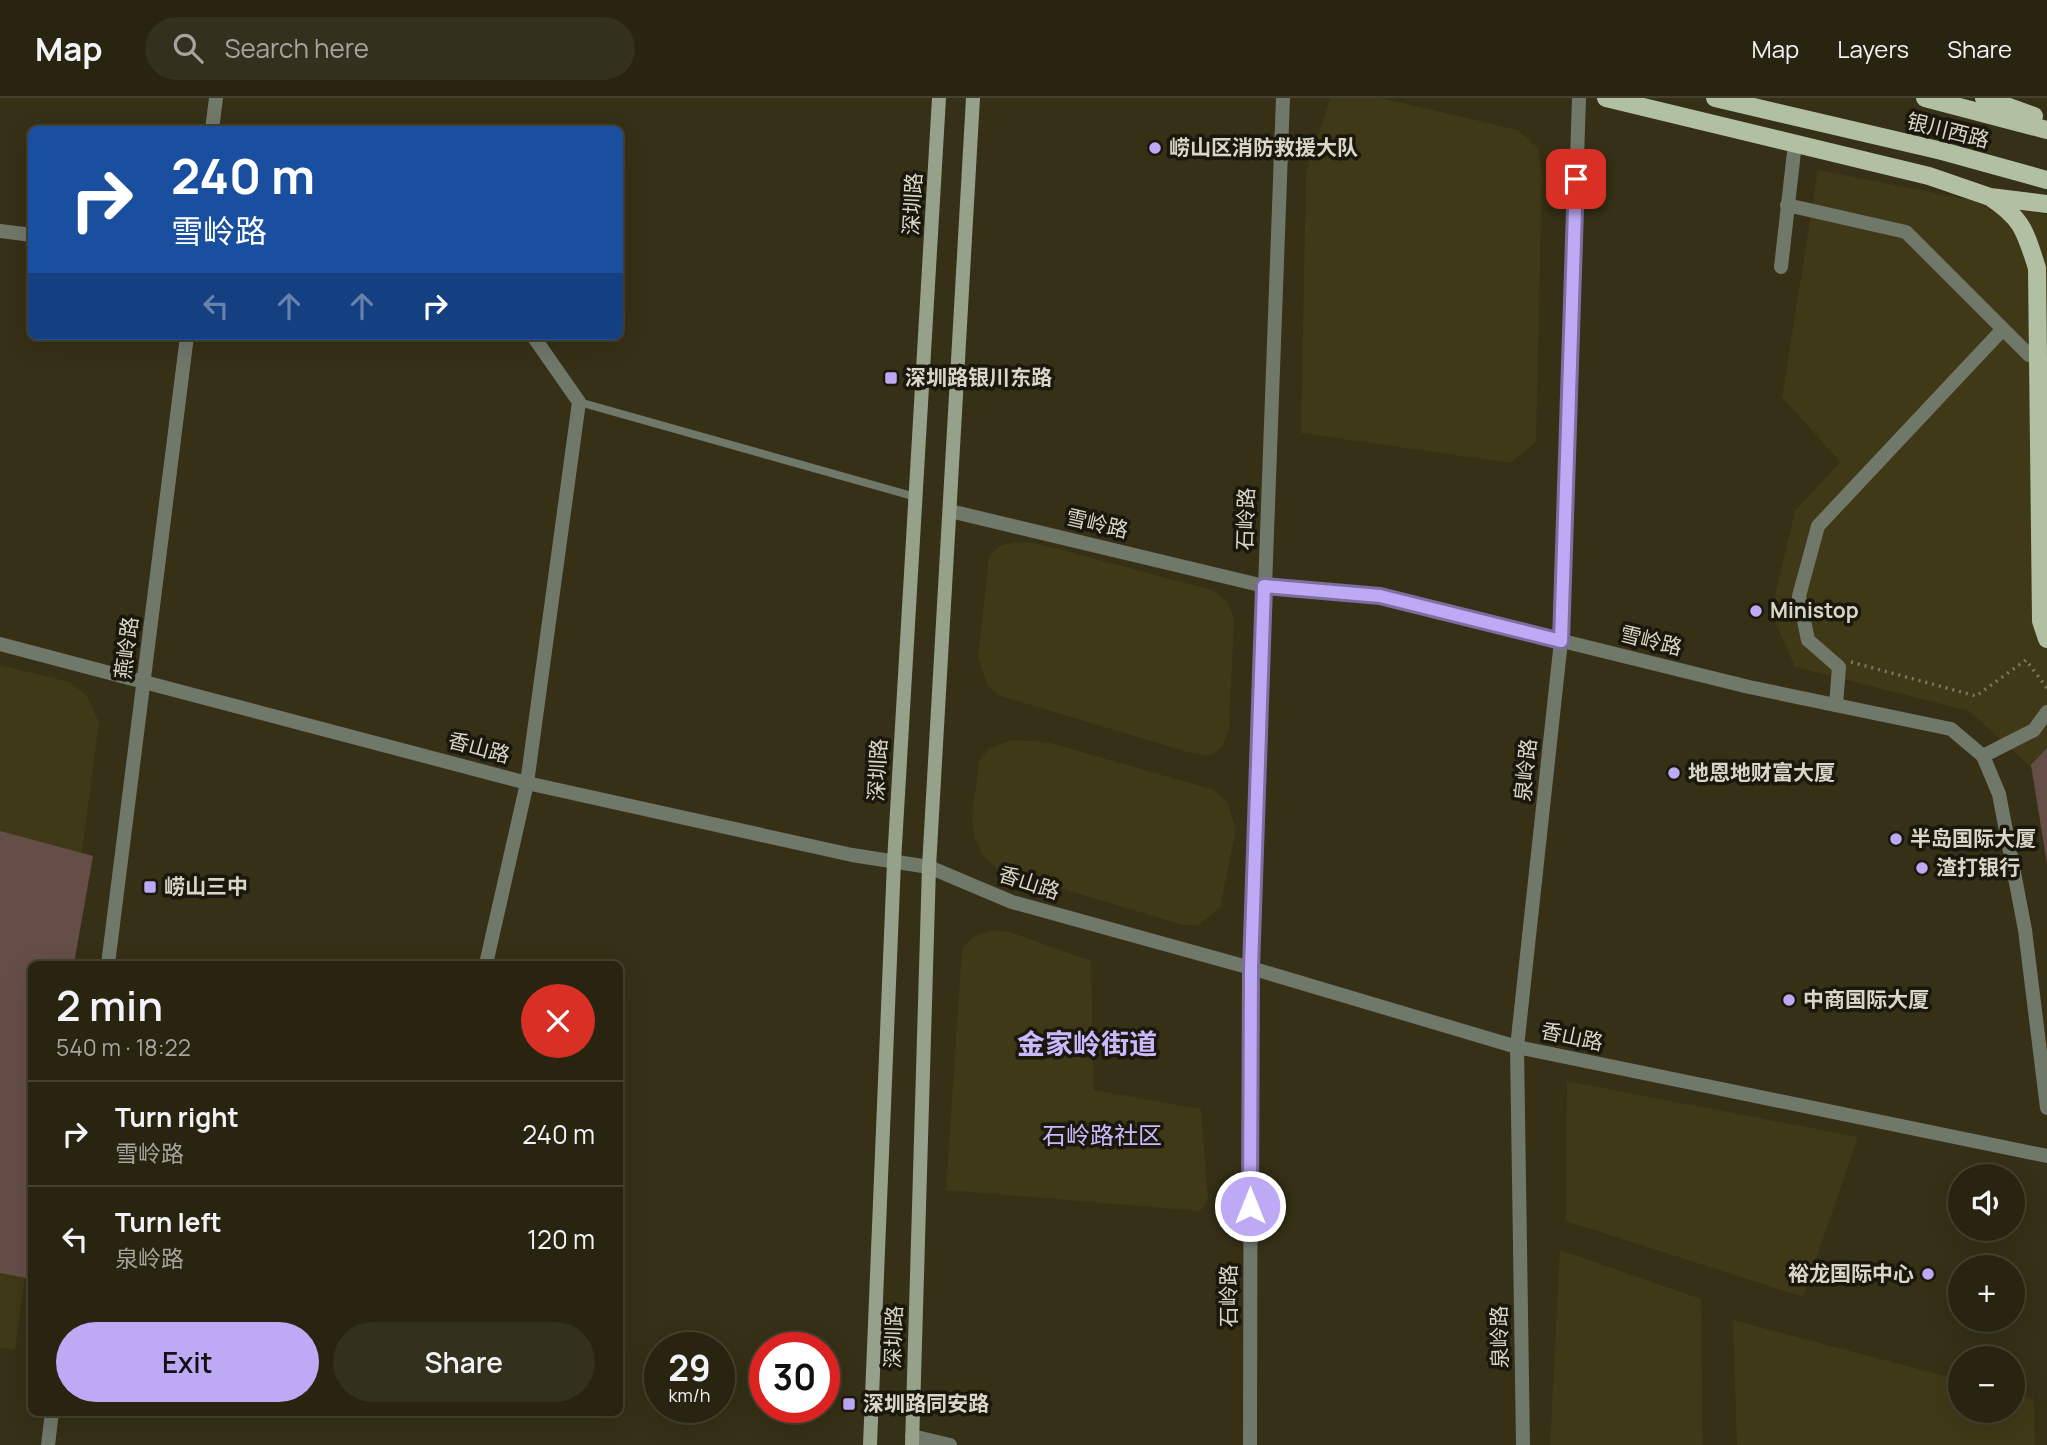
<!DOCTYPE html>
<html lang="en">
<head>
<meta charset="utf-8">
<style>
	:root { --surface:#282410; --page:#34301e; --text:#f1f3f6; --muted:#a5a49f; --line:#444130; --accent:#bea9f5 }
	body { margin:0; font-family:Manrope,"Noto Sans SC",sans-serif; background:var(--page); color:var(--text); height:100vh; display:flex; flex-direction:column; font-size:26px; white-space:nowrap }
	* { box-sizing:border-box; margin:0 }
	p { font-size:23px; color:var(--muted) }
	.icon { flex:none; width:38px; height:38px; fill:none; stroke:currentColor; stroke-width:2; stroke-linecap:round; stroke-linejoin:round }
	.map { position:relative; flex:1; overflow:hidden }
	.drawer { position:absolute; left:28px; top:863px; width:595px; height:455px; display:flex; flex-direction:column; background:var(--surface); border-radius:10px; box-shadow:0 7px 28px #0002,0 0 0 2px var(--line) }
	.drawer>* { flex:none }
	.guide { position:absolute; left:28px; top:28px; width:595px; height:214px; border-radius:10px; box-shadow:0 7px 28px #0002,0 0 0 2px var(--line); background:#1a4fa0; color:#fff; overflow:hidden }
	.fabs { position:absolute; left:1948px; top:1066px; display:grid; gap:14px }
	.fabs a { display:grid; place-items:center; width:77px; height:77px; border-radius:50%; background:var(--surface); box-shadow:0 7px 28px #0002,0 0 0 2px var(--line); font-size:35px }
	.speed { position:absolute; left:644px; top:1234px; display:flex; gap:14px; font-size:35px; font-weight:700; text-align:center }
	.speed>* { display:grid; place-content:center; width:91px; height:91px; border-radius:50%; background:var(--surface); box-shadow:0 7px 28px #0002,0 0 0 2px var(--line); line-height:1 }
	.speed small { font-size:18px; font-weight:400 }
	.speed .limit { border:10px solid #d22; background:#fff; color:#111 }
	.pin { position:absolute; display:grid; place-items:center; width:60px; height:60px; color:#fff; margin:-30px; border-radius:14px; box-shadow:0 4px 10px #0006 }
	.me { position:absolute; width:77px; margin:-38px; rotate:0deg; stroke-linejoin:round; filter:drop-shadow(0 0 5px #0008) }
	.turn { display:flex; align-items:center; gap:24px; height:147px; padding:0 28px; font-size:32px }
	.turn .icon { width:91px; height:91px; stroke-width:2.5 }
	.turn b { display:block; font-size:49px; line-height:60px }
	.lanes { display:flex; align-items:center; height:66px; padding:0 28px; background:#0003; justify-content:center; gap:35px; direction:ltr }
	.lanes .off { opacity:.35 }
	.round { display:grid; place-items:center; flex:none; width:74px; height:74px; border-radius:37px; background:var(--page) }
	.summary { display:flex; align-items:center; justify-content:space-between; height:119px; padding:0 28px }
	h1 { font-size:42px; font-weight:600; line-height:52px }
	.button { display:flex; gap:14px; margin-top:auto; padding:14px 28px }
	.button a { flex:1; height:80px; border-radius:42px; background:var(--accent); color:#111; font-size:28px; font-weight:600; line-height:80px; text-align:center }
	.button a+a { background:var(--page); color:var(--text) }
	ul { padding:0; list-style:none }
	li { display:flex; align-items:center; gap:21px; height:105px; padding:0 28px; border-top:2px solid var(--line) }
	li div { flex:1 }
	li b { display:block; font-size:26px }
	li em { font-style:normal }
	header { display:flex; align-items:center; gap:42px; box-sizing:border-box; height:98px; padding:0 35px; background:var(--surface); border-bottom:2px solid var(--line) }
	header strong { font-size:33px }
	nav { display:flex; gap:38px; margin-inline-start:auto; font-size:24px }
	.search { width:490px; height:63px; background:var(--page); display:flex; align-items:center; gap:18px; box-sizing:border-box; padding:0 24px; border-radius:38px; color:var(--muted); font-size:26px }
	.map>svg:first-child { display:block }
	.built { fill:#403917 }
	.green { fill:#654e48 }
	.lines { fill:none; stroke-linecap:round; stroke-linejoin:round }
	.path { stroke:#7c7762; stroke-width:3.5; stroke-dasharray:2 5; stroke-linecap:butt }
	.service { stroke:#70786a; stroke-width:8 }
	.minor { stroke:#70786a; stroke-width:14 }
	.tertiary { stroke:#70786a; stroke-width:14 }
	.secondary { stroke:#95a18a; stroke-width:14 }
	.primary { stroke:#b1c0a3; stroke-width:18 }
	.route-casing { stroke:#7c6e9f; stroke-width:18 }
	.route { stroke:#bea9f5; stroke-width:12 }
	.poi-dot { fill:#bea9f5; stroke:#1a180c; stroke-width:2.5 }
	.labels { text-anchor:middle; stroke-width:7; stroke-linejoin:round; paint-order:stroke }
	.street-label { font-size:21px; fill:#d9d6c7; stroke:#1a180c }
	.poi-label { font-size:21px; font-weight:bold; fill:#d9d6c7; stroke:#1a180c; text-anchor:start }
	.quarter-label { font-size:24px; fill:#cbb8fe; stroke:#1a180c }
	.district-label { font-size:28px; font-weight:bold; fill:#cbb8fe; stroke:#1a180c }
</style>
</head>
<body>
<header>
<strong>Map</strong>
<div class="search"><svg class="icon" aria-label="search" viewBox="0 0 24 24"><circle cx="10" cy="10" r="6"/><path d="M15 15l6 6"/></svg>Search here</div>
<nav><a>Map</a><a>Layers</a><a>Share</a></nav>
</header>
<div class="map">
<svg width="2047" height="1347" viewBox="0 0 2047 1347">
	<rect width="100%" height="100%" fill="#353016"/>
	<path class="built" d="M 1330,0 L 1381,0 L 1518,32 L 1538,50 L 1542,79 L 1536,344 L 1510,365 L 1301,335 L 1306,75 Z
		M 1818,72 L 2047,117 L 2047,651 L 2032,670 L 1969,613 L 1795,569 L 1771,514 L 1795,413 L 1840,364 L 1782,299 Z
		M 1014,444 L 1035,445 L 1212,492 L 1227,504 L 1234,521 L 1229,631 L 1222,649 L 1210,658 L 1191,655 L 998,597 L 988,589 L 978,560 L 989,458 L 1000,448 Z
		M 0,567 L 70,584 L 88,599 L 99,625 L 67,866 L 32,866 L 32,1128 L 15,1252 L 0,1250 Z
		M 1012,642 L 1047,644 L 1214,692 L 1228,705 L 1236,731 L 1220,809 L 1198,828 L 1183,827 L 997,771 L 984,759 L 975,742 L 972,719 L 979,662 L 990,650 Z
		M 992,832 L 1010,834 L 1091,863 L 1094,992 L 1201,1011 L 1208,1102 L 1200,1113 L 946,1092 L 962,851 L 974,838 Z
		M 1567,983 L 1858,1039 L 1803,1199 L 1566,1123 Z
		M 1560,1152 L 1701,1201 L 1703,1347 L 1550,1347 Z
		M 1733,1222 L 1960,1282 L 1960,1312 L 2012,1312 L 2013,1296 L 2034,1301 L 2035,1347 L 1737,1347 Z"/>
	<path class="green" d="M 2047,650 L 2047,766 L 2031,667 Z
		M 0,733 L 93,758 L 74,866 L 32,866 L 31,1181 L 0,1175 Z"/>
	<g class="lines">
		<path class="path" d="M 1851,564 L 1976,598 L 2026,562 L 2047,590"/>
		<path class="service" d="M 579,304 L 916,399"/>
		<path class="minor" d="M 1787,107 L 1906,134 L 2029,257
			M 0,133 L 32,137
			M 1781,169 L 1795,45
			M 0,546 L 527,685 L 852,757 L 929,769 L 1012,804 L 1251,870 L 1517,949 L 2047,1058
			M 1836,607 L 1839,569 L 1808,542 L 1799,498 L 1818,428 L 2003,231
			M 1983,658 L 2034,632 L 2047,614
			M 486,866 L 527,685 L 579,304 L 533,238
			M 1250,1347 L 1251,870 L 1283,0
			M 1523,1347 L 1517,949 L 1561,543 L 1579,0"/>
		<path class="tertiary" d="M 212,32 L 216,0
			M 950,413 L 1264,488 L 1380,498 L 1749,589 L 1951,631 L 1983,658 L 1999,696 L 2025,832 L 2047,1010
			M 108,866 L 187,238
			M 912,1338 L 950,1347
			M 48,1347 L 52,1314"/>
		<path class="secondary" d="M 870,1347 L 894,764 L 939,0
			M 912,1347 L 929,769 L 973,0"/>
		<path class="primary" d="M 1606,0 L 1929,78 L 1990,99 L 2047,106
			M 1715,0 L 1942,53 L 2047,82
			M 1925,0 L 2047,32
			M 1984,0 L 2034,18
			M 1990,99 C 2023,121 2025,133 2037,170 L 2041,523 L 2047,541"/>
	</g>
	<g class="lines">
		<defs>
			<path id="route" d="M 1250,1108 L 1251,870 L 1264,488 L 1380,498 L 1561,543 L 1576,81"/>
		</defs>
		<use href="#route" class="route-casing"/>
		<use href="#route" class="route"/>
	</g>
	<g class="poi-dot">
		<circle cx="1155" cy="50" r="7"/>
		<rect x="884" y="273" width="14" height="14" rx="3.5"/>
		<circle cx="1756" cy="513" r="7"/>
		<circle cx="1674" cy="675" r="7"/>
		<circle cx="1896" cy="741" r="7"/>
		<circle cx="1922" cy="770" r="7"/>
		<rect x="143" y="782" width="14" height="14" rx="3.5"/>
		<circle cx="1789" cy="902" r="7"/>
		<circle cx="1928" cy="1176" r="7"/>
		<rect x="842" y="1299" width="14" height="14" rx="3.5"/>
	</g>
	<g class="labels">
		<g class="street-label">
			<text transform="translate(1948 33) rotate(14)" y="7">银川西路</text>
			<text transform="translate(913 106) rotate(-87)" y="7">深圳路</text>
			<text transform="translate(1246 421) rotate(-88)" y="7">石岭路</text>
			<text transform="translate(1097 426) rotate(13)" y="7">雪岭路</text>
			<text transform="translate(1651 543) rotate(14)" y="7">雪岭路</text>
			<text transform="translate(127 550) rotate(-83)" y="7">燕岭路</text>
			<text transform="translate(479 650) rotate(15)" y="7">香山路</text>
			<text transform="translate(878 672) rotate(-87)" y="7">深圳路</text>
			<text transform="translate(1526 672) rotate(-84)" y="7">泉岭路</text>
			<text transform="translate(1029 785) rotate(18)" y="7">香山路</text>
			<text transform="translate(1572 939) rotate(12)" y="7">香山路</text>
			<text transform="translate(1229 1198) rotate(-90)" y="7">石岭路</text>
			<text transform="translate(894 1239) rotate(-88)" y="7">深圳路</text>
			<text transform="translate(1500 1239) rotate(-91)" y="7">泉岭路</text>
		</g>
		<g class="poi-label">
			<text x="1169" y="57">崂山区消防救援大队</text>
			<text x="905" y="287">深圳路银川东路</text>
			<text x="1770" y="520">Ministop</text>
			<text x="1688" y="682">地恩地财富大厦</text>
			<text x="1910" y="748">半岛国际大厦</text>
			<text x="1936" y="777">渣打银行</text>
			<text x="164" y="796">崂山三中</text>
			<text x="1803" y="909">中商国际大厦</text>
			<text x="1914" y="1183" text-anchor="end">裕龙国际中心</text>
			<text x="863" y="1313">深圳路同安路</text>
		</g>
		<g class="quarter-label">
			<text x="1102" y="1046">石岭路社区</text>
		</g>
		<g class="district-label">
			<text x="1087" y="956">金家岭街道</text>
		</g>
	</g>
</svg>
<div class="fabs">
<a><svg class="icon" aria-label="sound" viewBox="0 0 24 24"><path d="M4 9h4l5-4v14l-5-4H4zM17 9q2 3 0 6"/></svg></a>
<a>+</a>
<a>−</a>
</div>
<div class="speed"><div>29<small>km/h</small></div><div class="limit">30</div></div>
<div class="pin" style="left:1576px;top:81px;background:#d93025"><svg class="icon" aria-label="arrive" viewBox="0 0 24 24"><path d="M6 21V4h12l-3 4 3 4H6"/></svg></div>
<svg class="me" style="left:1250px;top:1108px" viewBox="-20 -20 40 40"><circle r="17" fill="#bea9f5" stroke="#fff" stroke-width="3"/><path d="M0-11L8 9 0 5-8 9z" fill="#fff"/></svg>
<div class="guide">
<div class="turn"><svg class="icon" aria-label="right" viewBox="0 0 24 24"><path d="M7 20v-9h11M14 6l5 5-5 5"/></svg><div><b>240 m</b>雪岭路</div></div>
<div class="lanes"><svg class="icon off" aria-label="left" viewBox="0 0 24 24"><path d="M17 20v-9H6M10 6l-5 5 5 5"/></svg><svg class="icon off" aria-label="ahead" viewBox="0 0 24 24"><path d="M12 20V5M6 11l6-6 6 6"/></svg><svg class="icon off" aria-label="ahead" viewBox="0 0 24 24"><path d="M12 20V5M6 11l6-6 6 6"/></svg><svg class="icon" aria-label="right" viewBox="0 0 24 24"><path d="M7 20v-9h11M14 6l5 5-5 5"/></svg></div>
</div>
<section class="drawer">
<div class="summary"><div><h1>2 min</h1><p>540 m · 18:22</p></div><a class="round" style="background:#d93025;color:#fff"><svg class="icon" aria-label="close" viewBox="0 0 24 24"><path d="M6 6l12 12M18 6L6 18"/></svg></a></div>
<ul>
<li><svg class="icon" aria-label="right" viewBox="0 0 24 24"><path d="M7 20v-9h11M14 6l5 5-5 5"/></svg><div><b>Turn right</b><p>雪岭路</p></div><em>240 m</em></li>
<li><svg class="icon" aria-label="left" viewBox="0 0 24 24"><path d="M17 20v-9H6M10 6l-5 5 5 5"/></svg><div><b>Turn left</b><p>泉岭路</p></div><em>120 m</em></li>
</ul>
<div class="button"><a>Exit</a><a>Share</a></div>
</section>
</div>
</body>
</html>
